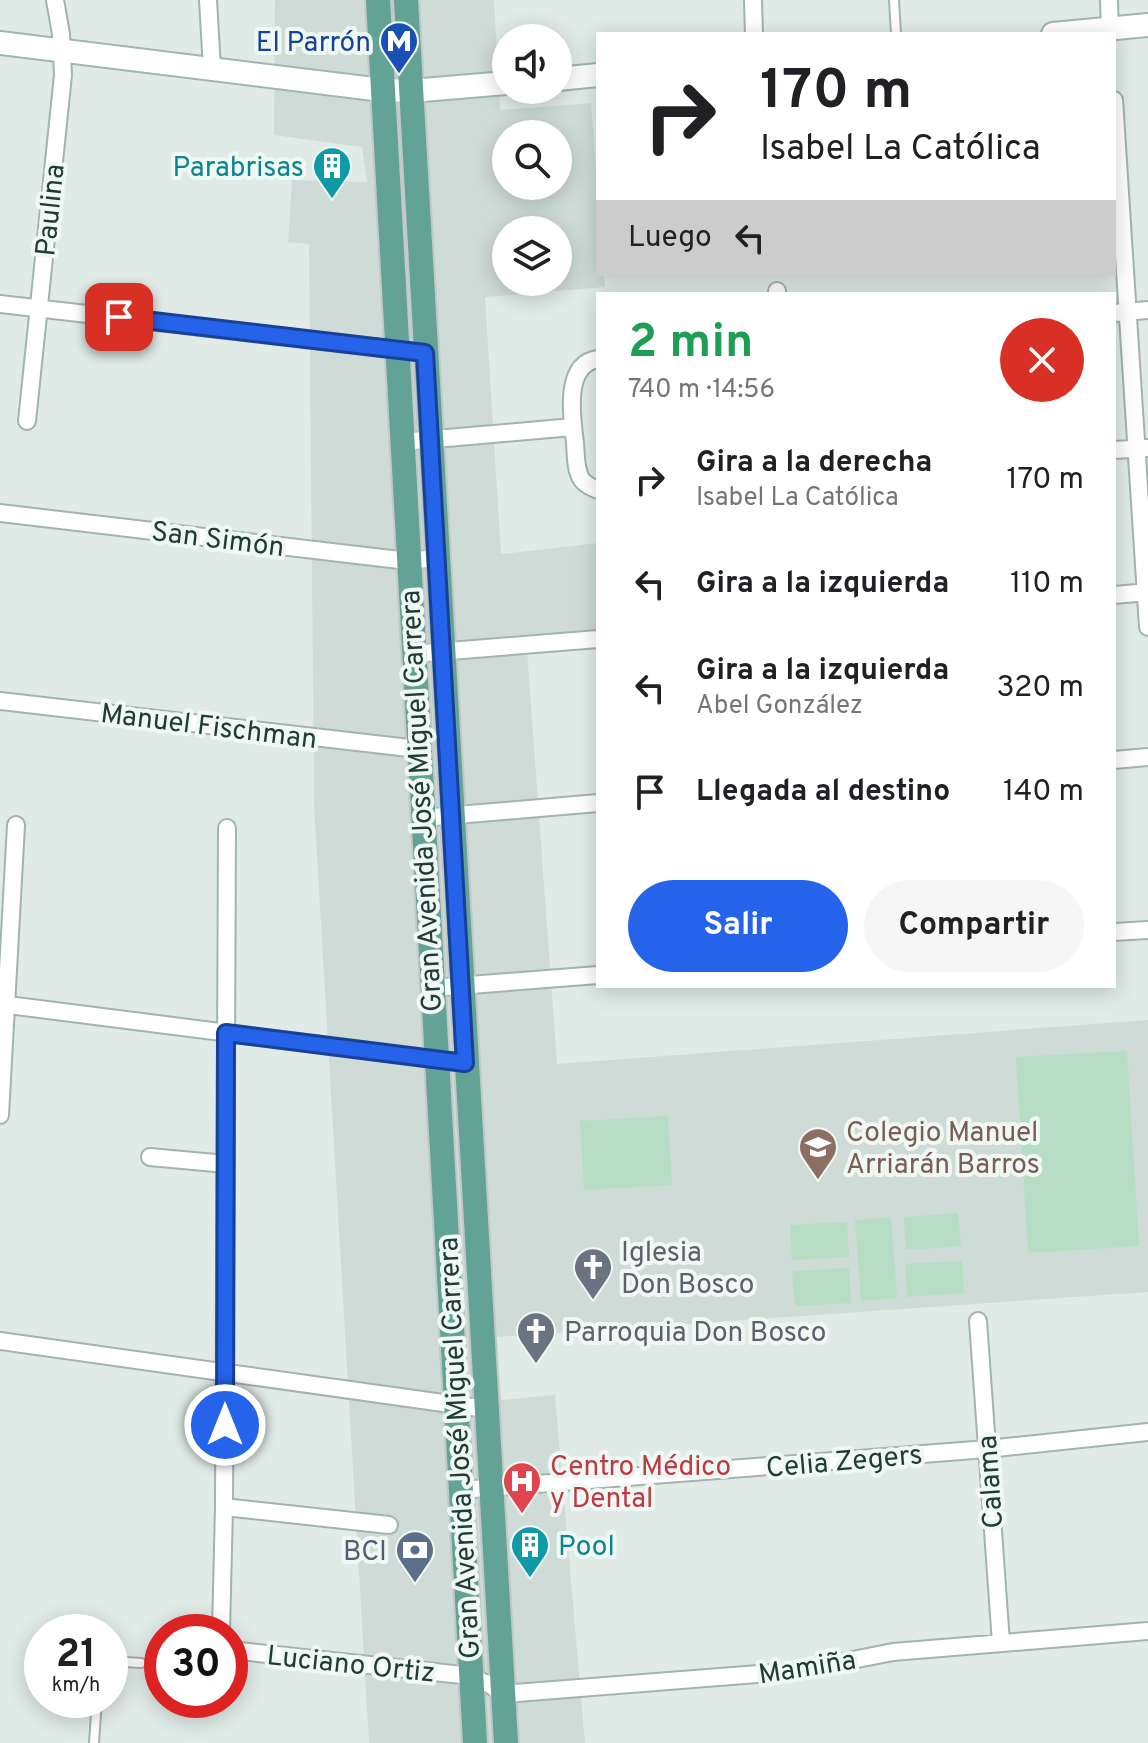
<!DOCTYPE html>
<html lang="es">
<head>
<meta charset="utf-8">
<style>
	:root { --surface:#fff; --page:#f6f6f6; --text:#202124; --muted:#757577; --accent:#2563eb }
	body { margin:0; font-family:Overpass,sans-serif; background:var(--page); color:var(--text); height:100vh; display:flex; flex-direction:column; font-size:30px; white-space:nowrap }
	* { box-sizing:border-box; margin:0 }
	p { font-size:26px; color:var(--muted) }
	.icon { flex:none; width:44px; height:44px; fill:none; stroke:currentColor; stroke-width:2; stroke-linecap:round; stroke-linejoin:round }
	.map { position:relative; flex:1; overflow:hidden }
	.sheet { position:absolute; left:596px; top:292px; width:520px; height:696px; display:flex; flex-direction:column; background:var(--surface); border-radius:0px; box-shadow:0 4px 20px #0003 }
	.sheet>* { flex:none }
	.banner { position:absolute; left:596px; top:32px; width:520px; height:244px; border-radius:0px; box-shadow:0 4px 20px #0003; background:#fff; color:var(--text); overflow:hidden }
	.fabs { position:absolute; left:492px; top:24px; display:grid; gap:16px }
	.fabs a { display:grid; place-items:center; width:80px; height:80px; border-radius:50%; background:var(--surface); box-shadow:0 4px 20px #0003; font-size:40px }
	.speed { position:absolute; left:24px; top:1614px; display:flex; gap:16px; font-size:40px; font-weight:700; text-align:center }
	.speed>* { display:grid; place-content:center; width:104px; height:104px; border-radius:50%; background:var(--surface); box-shadow:0 4px 20px #0003; line-height:1 }
	.speed small { font-size:20px; font-weight:400 }
	.speed .limit { border:12px solid #d22; background:#fff; color:#111 }
	.pin { position:absolute; display:grid; place-items:center; width:68px; height:68px; color:#fff; margin:-34px; border-radius:16px; box-shadow:0 4px 12px #0006 }
	.me { position:absolute; width:88px; margin:-44px; rotate:0deg; stroke-linejoin:round; filter:drop-shadow(0 0 6px #0008) }
	.turn { display:flex; align-items:center; gap:28px; height:168px; padding:0 32px; font-size:36px }
	.turn .icon { width:104px; height:104px; stroke-width:2.5 }
	.turn b { display:block; font-size:56px; line-height:68px }
	.then { display:flex; align-items:center; height:76px; padding:0 32px; background:#0003; gap:16px; font-size:30px }
	.round { display:grid; place-items:center; flex:none; width:84px; height:84px; border-radius:42px; background:var(--page) }
	.summary { display:flex; align-items:center; justify-content:space-between; height:136px; padding:0 32px }
	h1 { font-size:48px; font-weight:700; line-height:60px; color:#1e9e55 }
	.action { display:flex; gap:16px; margin-top:auto; padding:16px 32px }
	.action a { flex:1; height:92px; border-radius:48px; background:var(--accent); color:#fff; font-size:32px; font-weight:700; line-height:92px; text-align:center }
	.action a+a { background:var(--page); color:var(--text) }
	ul { padding:0; list-style:none }
	li { display:flex; align-items:center; gap:24px; height:104px; padding:0 32px }
	li div { flex:1 }
	li b { display:block; font-size:30px }
	li em { font-style:normal }
	.map>svg:first-child { display:block }
	.built { fill:#cedbd6; fill-rule:evenodd }
	.green { fill:#b7dec4 }
	.lines { fill:none; stroke-linecap:round; stroke-linejoin:round }
	.lane-casing { stroke:#a3b3ae; stroke-width:12 }
	.street-casing { stroke:#a3b3ae; stroke-width:20 }
	.secondary-casing { stroke:#9eb7b0; stroke-width:26 }
	.primary-casing { stroke:#c1c8c7; stroke-width:28 }
	.lane { stroke:#fff; stroke-width:8 }
	.street { stroke:#fff; stroke-width:16 }
	.secondary { stroke:#fff; stroke-width:22 }
	.primary { stroke:#62a396; stroke-width:24 }
	.route-casing { stroke:#184099; stroke-width:20 }
	.route { stroke:#2563eb; stroke-width:14 }
	.labels { text-anchor:middle; stroke-width:8; stroke-linejoin:round; paint-order:stroke }
	.transit-label { font-size:28px; fill:#164399; stroke:#f0f8f4; text-anchor:end }
	.culture-label { font-size:28px; fill:#0d838f; stroke:#f0f8f4; text-anchor:end }
	.street-label { font-size:28px; fill:#203c36; stroke:#f0f8f4 }
	.education-label { font-size:28px; fill:#785e54; stroke:#f0f8f4; text-anchor:start }
	.worship-label { font-size:28px; fill:#5b616d; stroke:#f0f8f4; text-anchor:start }
	.health-label { font-size:28px; fill:#be3a42; stroke:#f0f8f4; text-anchor:start }
	.service-label { font-size:28px; fill:#4e5e75; stroke:#f0f8f4; text-anchor:end }
</style>
</head>
<body>
<div class="map">
<svg width="1148" height="1743" viewBox="0 0 1148 1743">
	<rect width="100%" height="100%" fill="#e0ebe7"/>
	<path class="built" d="M 275,0 L 494,0 L 500,110 L 591,103 L 598,197 L 598,274 L 604,274 L 605,287 L 485,297 L 501,554 L 598,543 L 598,629 L 526,636 L 557,1064 L 1148,1020 L 1148,1292 L 497,1337 L 501,1400 L 555,1395 L 585,1743 L 369,1743 L 314,804 L 309,244 L 288,242 L 292,180 L 367,182 L 362,147 L 274,135 ZM 506,134 L 558,134 L 558,186 L 506,186 ZM 506,230 L 558,230 L 558,282 L 506,282 Z"/>
	<path class="green" d="M 1127,1051 L 1139,1246 L 1028,1253 L 1016,1057 Z
		M 668,1116 L 672,1185 L 584,1190 L 580,1121 Z
		M 958,1213 L 961,1246 L 906,1250 L 904,1217 Z
		M 891,1217 L 897,1298 L 861,1301 L 855,1220 Z
		M 847,1222 L 849,1257 L 792,1260 L 790,1225 Z
		M 962,1261 L 964,1293 L 907,1297 L 905,1264 Z
		M 849,1268 L 851,1303 L 795,1306 L 792,1271 Z"/>
	<g class="lines">
		<defs>
			<path id="lane" d="M 894,0 L 896,34
				M 110,1661 L 141,1663
				M 94,1743 L 97,1700"/>
			<path id="street" d="M 208,0 L 212,69
				M 753,0 L 754,34
				M 1109,0 L 1110,34
				M 1114,100 L 1148,627
				M 777,291 L 777,294
				M 0,304 L 425,353
				M 1114,313 L 1148,310
				M 598,359 C 563,364 572,418 575,443 C 576,454 575,470 582,480 C 586,485 593,488 598,490
				M 27,421 L 63,75 L 61,34 L 55,0
				M 401,442 L 573,427
				M 1114,450 L 1148,448
				M 0,513 L 408,561 L 437,558
				M 1114,595 L 1148,592
				M 413,654 L 598,639
				M 0,701 L 418,749
				M 1114,760 L 1148,757
				M 422,818 L 598,803
				M 1114,932 L 1148,930
				M 432,988 L 598,975
				M 0,1004 L 465,1063
				M 0,1115 L 16,825
				M 150,1157 L 226,1164
				M 978,1321 L 1001,1643
				M 0,1341 L 486,1409
				M 461,1490 L 987,1449 L 1148,1432
				M 224,1507 L 389,1525
				M 221,1632 L 224,1507 L 227,828
				M 230,1650 L 462,1675 L 489,1684 L 503,1694 L 797,1671 L 893,1652 L 1148,1631"/>
			<path id="secondary" d="M 1053,34 L 1148,25
				M 0,43 L 382,90 L 411,91 L 506,83
				M 558,79 L 598,75"/>
			<path id="primary" d="M 378,0 L 475,1743
				M 406,0 L 506,1743"/>
		</defs>
		<use href="#lane" class="lane-casing"/>
		<use href="#street" class="street-casing"/>
		<use href="#secondary" class="secondary-casing"/>
		<use href="#primary" class="primary-casing"/>
		<use href="#lane" class="lane"/>
		<use href="#street" class="street"/>
		<use href="#secondary" class="secondary"/>
		<use href="#primary" class="primary"/>
	</g>
	<g class="lines">
		<defs>
			<path id="route" d="M 119,317 L 425,353 L 465,1063 L 226,1033 L 225,1425"/>
		</defs>
		<use href="#route" class="route-casing"/>
		<use href="#route" class="route"/>
	</g>
	<defs>
		<symbol id="metro-pin" viewBox="-11 -11 22 30"><path d="M0 17L-7.5 6A9.5 9.5 0 1 1 7.5 6Z" fill="#1a4fb4" stroke="#f0f8f4"/><path d="M-5.5 5V-5H-3L0 0L3-5H5.5V5H3V-.5L0 4L-3-.5V5Z" fill="#fff"/></symbol>
		<symbol id="building-pin" viewBox="-11 -11 22 30"><path d="M0 17L-7.5 6A9.5 9.5 0 1 1 7.5 6Z" fill="#0f9aa8" stroke="#f0f8f4"/><path d="M-4-6H4V6H1V3H-1V6H-4ZM-2.5-4.3h1.7v1.8h-1.7ZM.8-4.3h1.7v1.8H.8ZM-2.5-1h1.7V.8h-1.7ZM.8-1h1.7V.8H.8Z" fill="#fff"/></symbol>
		<symbol id="school-pin" viewBox="-11 -11 22 30"><path d="M0 17L-7.5 6A9.5 9.5 0 1 1 7.5 6Z" fill="#8d6e63" stroke="#f0f8f4"/><path d="M0-5L7-2L0 1L-7-2ZM-4 1L0 2.5L4 1V4Q0 6-4 4Z" fill="#fff"/></symbol>
		<symbol id="church-pin" viewBox="-11 -11 22 30"><path d="M0 17L-7.5 6A9.5 9.5 0 1 1 7.5 6Z" fill="#6b7280" stroke="#f0f8f4"/><path d="M-1.2-6h2.4v3.5h3.3v2.4h-3.3V6h-2.4V-.1h-3.3v-2.4h3.3Z" fill="#fff"/></symbol>
		<symbol id="hospital-pin" viewBox="-11 -11 22 30"><path d="M0 17L-7.5 6A9.5 9.5 0 1 1 7.5 6Z" fill="#e0444e" stroke="#f0f8f4"/><path d="M-5-5h3v3.5h4V-5h3V5h-3V1.5h-4V5h-3Z" fill="#fff"/></symbol>
		<symbol id="bank-pin" viewBox="-11 -11 22 30"><path d="M0 17L-7.5 6A9.5 9.5 0 1 1 7.5 6Z" fill="#5c6f8a" stroke="#f0f8f4"/><path d="M-6-4H6V4H-6ZM0-2.3a2.3 2.3 0 1 0 0 4.6a2.3 2.3 0 1 0 0-4.6Z" fill="#fff"/></symbol>
	</defs>
	<g fill-rule="evenodd">
		<use href="#metro-pin" x="377" y="19" width="44" height="60"/>
		<use href="#building-pin" x="310" y="144" width="44" height="60"/>
		<use href="#school-pin" x="796" y="1125" width="44" height="60"/>
		<use href="#church-pin" x="571" y="1245" width="44" height="60"/>
		<use href="#church-pin" x="514" y="1309" width="44" height="60"/>
		<use href="#hospital-pin" x="500" y="1459" width="44" height="60"/>
		<use href="#building-pin" x="508" y="1523" width="44" height="60"/>
		<use href="#bank-pin" x="393" y="1528" width="44" height="60"/>
	</g>
	<g class="labels">
		<g class="transit-label">
			<text x="371" y="51">El Parrón</text>
		</g>
		<g class="culture-label">
			<text x="304" y="176">Parabrisas</text>
			<text x="558" y="1555" text-anchor="start">Pool</text>
		</g>
		<g class="street-label">
			<text transform="translate(49 210) rotate(-84)" y="10">Paulina</text>
			<text transform="translate(218 538) rotate(7)" y="10">San Simón</text>
			<text transform="translate(209 725) rotate(7)" y="10">Manuel Fischman</text>
			<text transform="translate(420 801) rotate(-93)" y="10">Gran Avenida José Miguel Carrera</text>
			<text transform="translate(458 1448) rotate(-93)" y="10">Gran Avenida José Miguel Carrera</text>
			<text transform="translate(844 1460) rotate(-5)" y="10">Celia Zegers</text>
			<text transform="translate(989 1482) rotate(-94)" y="10">Calama</text>
			<text transform="translate(351 1663) rotate(6)" y="10">Luciano Ortiz</text>
			<text transform="translate(807 1666) rotate(-9)" y="10">Mamiña</text>
		</g>
		<g class="education-label">
			<text x="846" y="1141">Colegio Manuel<tspan x="846" dy="32">Arriarán Barros</tspan></text>
		</g>
		<g class="worship-label">
			<text x="621" y="1261">Iglesia<tspan x="621" dy="32">Don Bosco</tspan></text>
			<text x="564" y="1341">Parroquia Don Bosco</text>
		</g>
		<g class="health-label">
			<text x="550" y="1475">Centro Médico<tspan x="550" dy="32">y Dental</tspan></text>
		</g>
		<g class="service-label">
			<text x="387" y="1560">BCI</text>
		</g>
	</g>
</svg>
<div class="fabs">
<a><svg class="icon" aria-label="sound" viewBox="0 0 24 24"><path d="M4 9h4l5-4v14l-5-4H4zM17 9q2 3 0 6"/></svg></a>
<a><svg class="icon" aria-label="search" viewBox="0 0 24 24"><circle cx="10" cy="10" r="6"/><path d="M15 15l6 6"/></svg></a>
<a><svg class="icon" aria-label="layers" viewBox="0 0 24 24"><path d="M12 4l9 5-9 5-9-5zM3 14l9 5 9-5"/></svg></a>
</div>
<div class="speed"><div>21<small>km/h</small></div><div class="limit">30</div></div>
<div class="pin" style="left:119px;top:317px;background:#d93025"><svg class="icon" aria-label="arrive" viewBox="0 0 24 24"><path d="M6 21V4h12l-3 4 3 4H6"/></svg></div>
<svg class="me" style="left:225px;top:1425px" viewBox="-20 -20 40 40"><circle r="17" fill="#2563eb" stroke="#fff" stroke-width="3"/><path d="M0-11L8 9 0 5-8 9z" fill="#fff"/></svg>
<div class="banner">
<div class="turn"><svg class="icon" aria-label="right" viewBox="0 0 24 24"><path d="M7 20v-9h11M14 6l5 5-5 5"/></svg><div><b>170 m</b>Isabel La Católica</div></div>
<div class="then">Luego<svg class="icon" aria-label="left" viewBox="0 0 24 24"><path d="M17 20v-9H6M10 6l-5 5 5 5"/></svg></div>
</div>
<section class="sheet">
<div class="summary"><div><h1>2 min</h1><p>740 m · 14:56</p></div><a class="round" style="background:#d93025;color:#fff"><svg class="icon" aria-label="close" viewBox="0 0 24 24"><path d="M6 6l12 12M18 6L6 18"/></svg></a></div>
<ul>
<li><svg class="icon" aria-label="right" viewBox="0 0 24 24"><path d="M7 20v-9h11M14 6l5 5-5 5"/></svg><div><b>Gira a la derecha</b><p>Isabel La Católica</p></div><em>170 m</em></li>
<li><svg class="icon" aria-label="left" viewBox="0 0 24 24"><path d="M17 20v-9H6M10 6l-5 5 5 5"/></svg><div><b>Gira a la izquierda</b></div><em>110 m</em></li>
<li><svg class="icon" aria-label="left" viewBox="0 0 24 24"><path d="M17 20v-9H6M10 6l-5 5 5 5"/></svg><div><b>Gira a la izquierda</b><p>Abel González</p></div><em>320 m</em></li>
<li><svg class="icon" aria-label="arrive" viewBox="0 0 24 24"><path d="M6 21V4h12l-3 4 3 4H6"/></svg><div><b>Llegada al destino</b></div><em>140 m</em></li>
</ul>
<div class="action"><a>Salir</a><a>Compartir</a></div>
</section>
</div>
</body>
</html>
